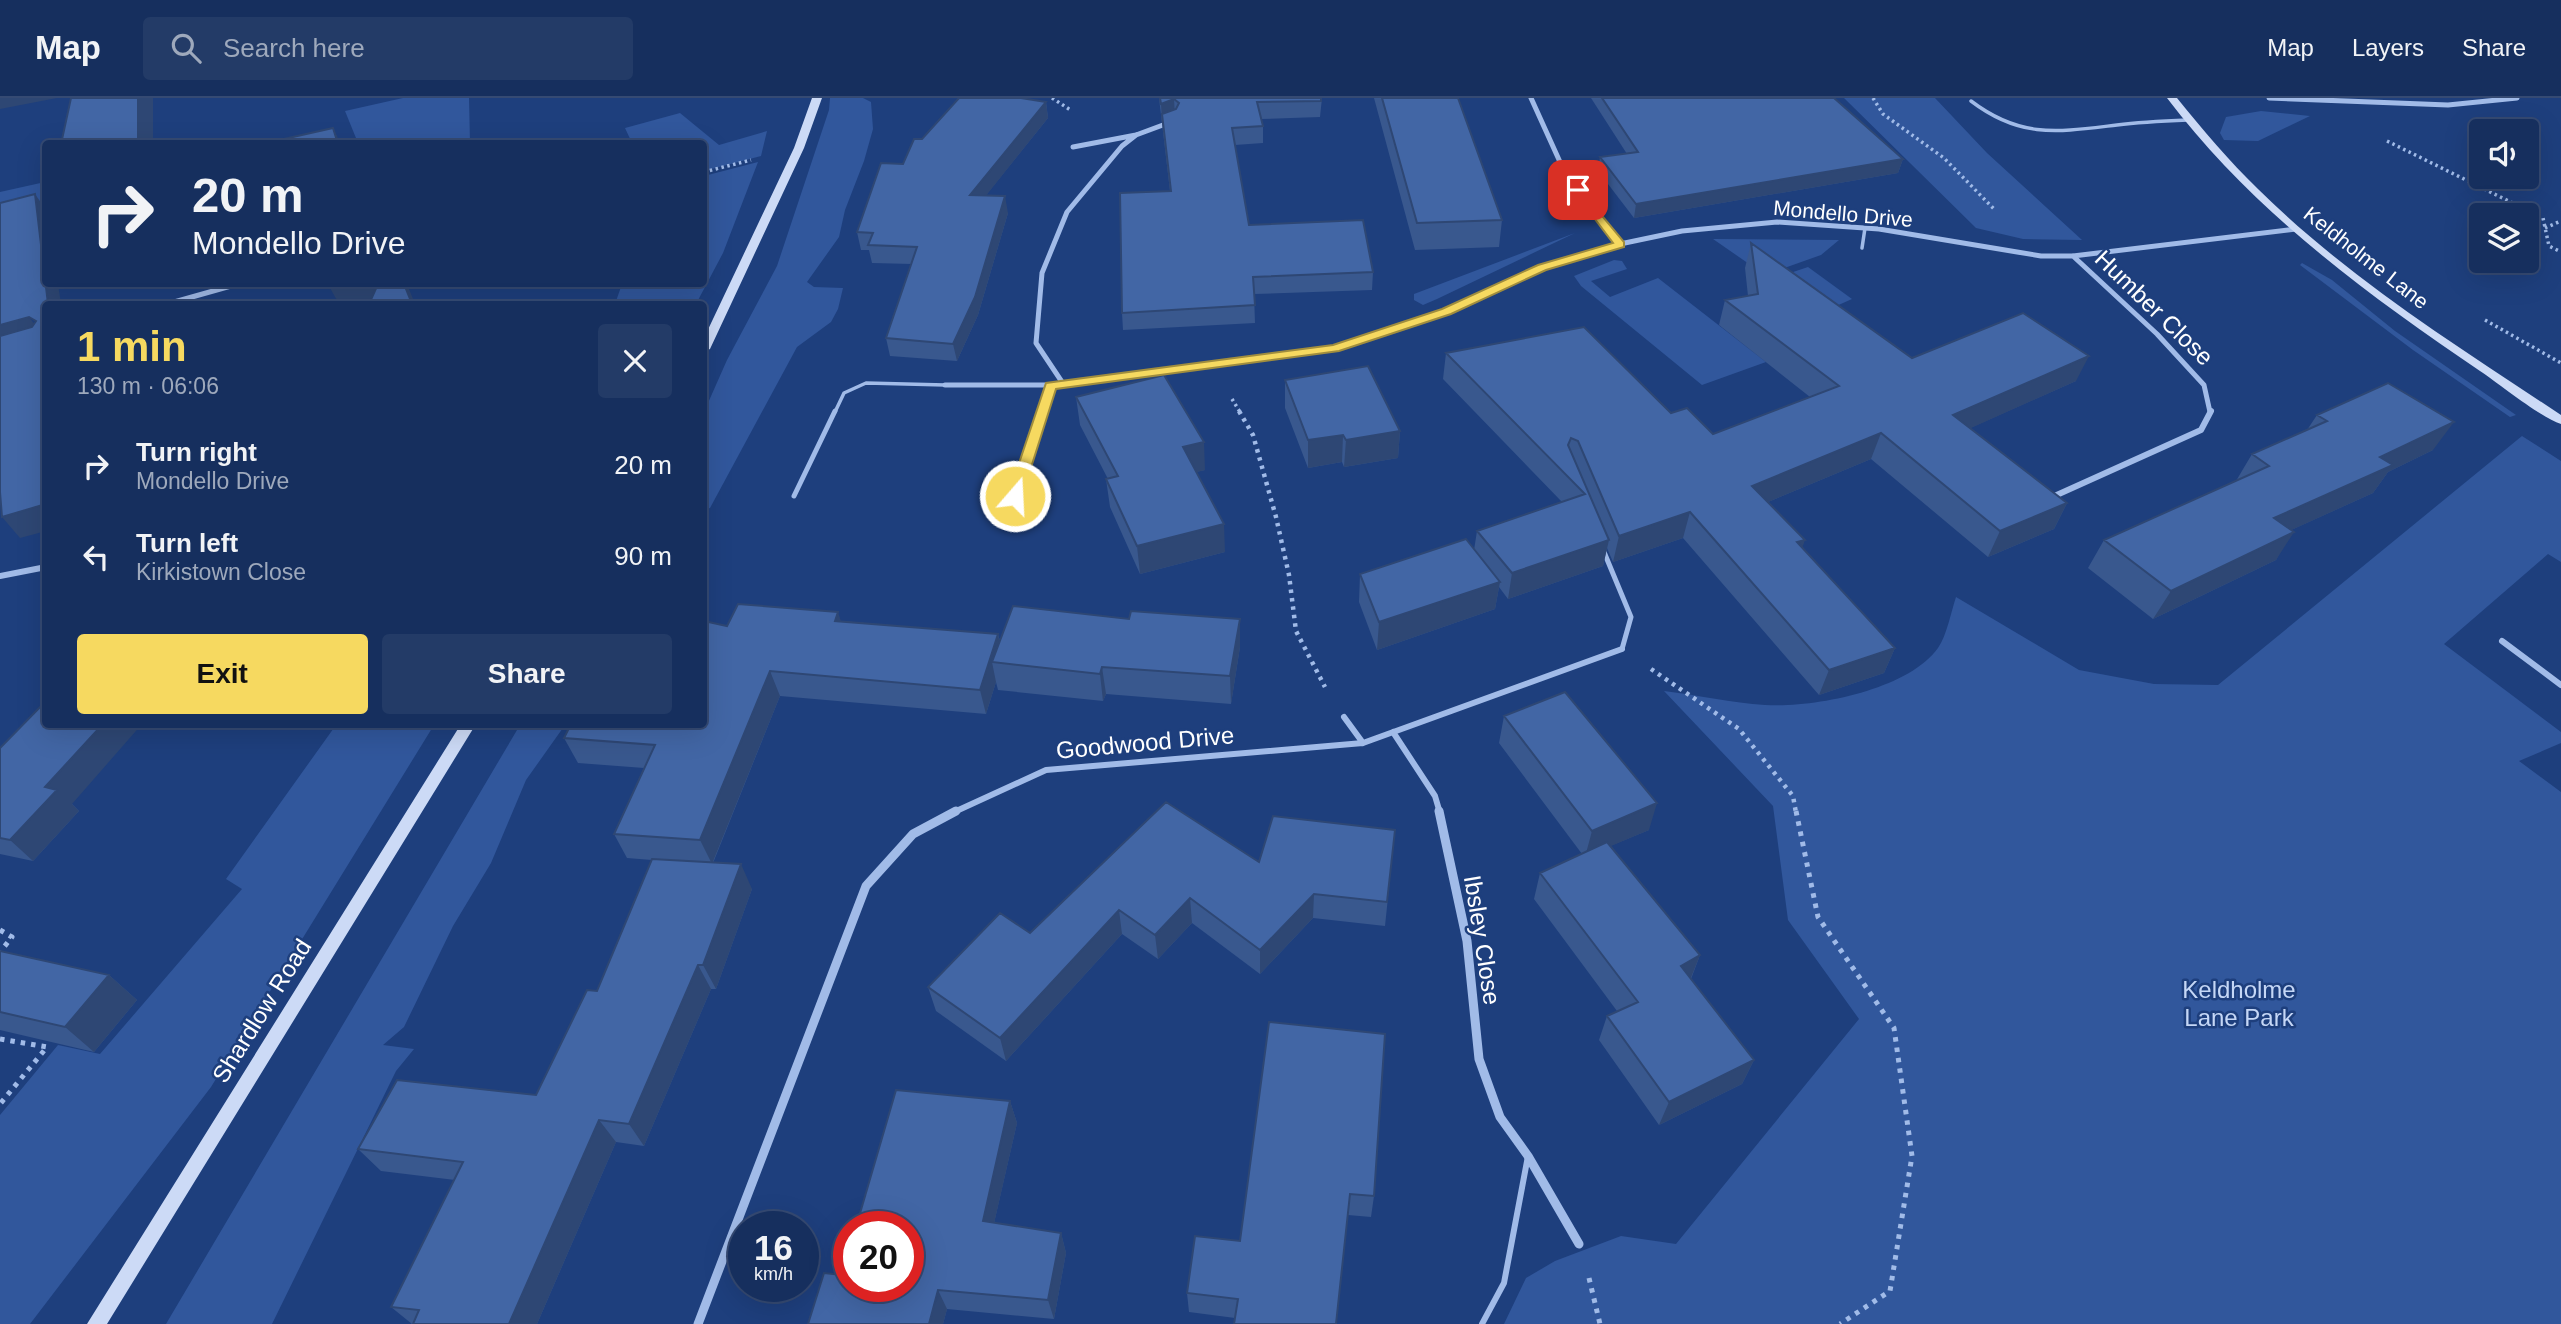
<!DOCTYPE html>
<html lang="en">
<head>
<meta charset="utf-8">
<style>
	:root { --surface:#162f5e; --page:#233b67; --text:#f1f3f6; --muted:#9ea9bc; --line:#354a73; --accent:#f6d960 }
	body { margin:0; font-family:Helvetica,sans-serif; background:var(--page); color:var(--text); height:100vh; display:flex; flex-direction:column; font-size:26px; white-space:nowrap }
	* { box-sizing:border-box; margin:0 }
	p { font-size:23px; color:var(--muted) }
	.icon { flex:none; width:38px; height:38px; fill:none; stroke:currentColor; stroke-width:2; stroke-linecap:round; stroke-linejoin:round }
	.map { position:relative; flex:1; overflow:hidden }
	.details { position:absolute; left:42px; top:203px; width:665px; height:427px; display:flex; flex-direction:column; background:var(--surface); border-radius:7px; box-shadow:0 7px 28px #0002,0 0 0 2px var(--line) }
	.details>* { flex:none }
	.top-card { position:absolute; left:42px; top:42px; width:665px; height:147px; border-radius:7px; box-shadow:0 7px 28px #0002,0 0 0 2px var(--line); background:#162f5e; color:var(--text); overflow:hidden }
	.buttons { position:absolute; left:2469px; top:21px; display:grid; gap:14px }
	.buttons a { display:grid; place-items:center; width:70px; height:70px; border-radius:7px; background:var(--surface); box-shadow:0 7px 28px #0002,0 0 0 2px var(--line); font-size:35px }
	.speed { position:absolute; left:728px; top:1113px; display:flex; gap:14px; font-size:35px; font-weight:700; text-align:center }
	.speed>* { display:grid; place-content:center; width:91px; height:91px; border-radius:50%; background:var(--surface); box-shadow:0 7px 28px #0002,0 0 0 2px var(--line); line-height:1 }
	.speed small { font-size:18px; font-weight:400 }
	.speed .limit { border:10px solid #d22; background:#fff; color:#111 }
	.pin { position:absolute; display:grid; place-items:center; width:60px; height:60px; color:#fff; margin:-30px; border-radius:14px; box-shadow:0 4px 10px #0006 }
	.me { position:absolute; width:77px; margin:-38px; rotate:19deg; stroke-linejoin:round; filter:drop-shadow(0 0 5px #0008) }
	.turn { display:flex; align-items:center; gap:24px; height:147px; padding:0 35px; font-size:32px }
	.turn .icon { width:91px; height:91px; stroke-width:2.5 }
	.turn b { display:block; font-size:49px; line-height:60px }
	.round { display:grid; place-items:center; flex:none; width:74px; height:74px; border-radius:7px; background:var(--page) }
	.head { display:flex; align-items:center; justify-content:space-between; height:119px; padding:0 35px }
	h1 { font-size:42px; font-weight:800; line-height:52px; color:var(--accent) }
	.action { display:flex; gap:14px; margin-top:auto; padding:14px 35px }
	.action a { flex:1; height:80px; border-radius:7px; background:var(--accent); color:#111; font-size:28px; font-weight:800; line-height:80px; text-align:center }
	.action a+a { background:var(--page); color:var(--text) }
	ul { padding:0; list-style:none }
	li { display:flex; align-items:center; gap:21px; height:91px; padding:0 35px }
	li div { flex:1 }
	li b { display:block; font-size:26px }
	li em { font-style:normal }
	header { display:flex; align-items:center; gap:42px; box-sizing:border-box; height:98px; padding:0 35px; background:var(--surface); border-bottom:2px solid var(--line) }
	header strong { font-size:33px }
	nav { display:flex; gap:38px; margin-inline-start:auto; font-size:24px }
	.search { width:490px; height:63px; background:var(--page); display:flex; align-items:center; gap:18px; box-sizing:border-box; padding:0 24px; border-radius:7px; color:var(--muted); font-size:26px }
	.map>svg:first-child { display:block }
	.green { fill:#31579c }
	.lines { fill:none; stroke-linecap:round; stroke-linejoin:round }
	.path-far2 { stroke:#a1bbe8; stroke-width:3.5; stroke-dasharray:2.5 3.5; stroke-linecap:butt }
	.path-far1 { stroke:#a1bbe8; stroke-width:4.5; stroke-dasharray:3.5 5; stroke-linecap:butt }
	.path { stroke:#a1bbe8; stroke-width:5; stroke-dasharray:4.5 6; stroke-linecap:butt }
	.lane-far2 { stroke:#a1bbe8; stroke-width:3.5 }
	.lane-far1 { stroke:#a1bbe8; stroke-width:5 }
	.lane { stroke:#a1bbe8; stroke-width:6 }
	.street-far2 { stroke:#a1bbe8; stroke-width:5 }
	.street-far1 { stroke:#a1bbe8; stroke-width:6 }
	.street { stroke:#a1bbe8; stroke-width:9 }
	.secondary { fill:#ccdaf6; fill-rule:evenodd }
	.wall { fill:#39588e }
	.shaded-wall { fill:#2e4774 }
	.building { fill:#4266a5; stroke:#2e4774; stroke-width:2 }
	.route { fill:#f6d960; stroke:#a08d3e; stroke-width:2 }
	.labels { text-anchor:middle; stroke-width:5; stroke-linejoin:round; paint-order:stroke }
	.far-street-label { font-size:21px; fill:#fff; stroke:#1e3f7d }
	.street-label { font-size:24px; fill:#fff; stroke:#1e3f7d }
	.park-label { font-size:24px; fill:#c5d7f6; stroke:#1e3f7d }
</style>
</head>
<body>
<header>
<strong>Map</strong>
<div class="search"><svg class="icon" aria-label="search" viewBox="0 0 24 24"><circle cx="10" cy="10" r="6"/><path d="M15 15l6 6"/></svg>Search here</div>
<nav><a>Map</a><a>Layers</a><a>Share</a></nav>
</header>
<div class="map">
<svg width="2561" height="1226" viewBox="0 0 2561 1226">
	<rect width="100%" height="100%" fill="#1e3f7d"/>
	<path class="green" d="M 403,0 L 469,0 L 470,45 L 358,45 L 345,13 Z
		M 830,0 L 863,0 L 871,4 L 873,31 L 864,63 L 845,112 L 839,139 L 807,184 L 814,189 L 843,190 L 838,211 L 831,224 L 797,249 L 710,410 L 704,412 L 704,314 L 727,262 L 777,168 L 829,12 Z
		M 1844,0 L 1935,0 L 1987,55 L 2082,142 L 2023,141 L 1976,130 Z
		M 2261,13 L 2310,18 L 2258,43 L 2224,42 L 2220,35 L 2226,19 Z
		M 680,15 L 719,47 L 767,33 L 761,58 L 704,73 L 704,46 L 632,45 L 625,30 Z
		M 758,64 L 723,155 L 696,206 L 615,206 L 622,186 L 704,186 L 704,78 Z
		M 45,84 L 45,119 L 0,130 L 0,94 Z
		M 1575,135 L 1437,201 L 1423,207 L 1414,202 L 1414,196 Z
		M 1713,141 L 1839,142 L 1821,157 L 1765,177 Z
		M 1614,162 L 1622,163 L 1627,171 L 1591,183 L 1610,199 L 1658,180 L 1766,264 L 1702,287 L 1581,188 L 1574,178 Z
		M 2302,165 L 2332,182 L 2395,233 L 2516,317 L 2510,319 L 2413,252 L 2300,167 Z
		M 1808,169 L 1852,201 L 1816,217 L 1769,182 Z
		M 2522,338 L 2561,363 L 2561,464 L 2548,456 L 2444,546 L 2561,634 L 2561,645 L 2519,663 L 2561,694 L 2561,1226 L 1504,1226 L 1526,1180 L 1555,1163 L 1621,1138 L 1676,1146 L 1859,921 L 1788,822 L 1773,708 L 1664,593 C 1698,597 1732,605 1765,607 C 1814,610 1908,592 1938,550 C 1947,537 1951,514 1956,499 L 2079,572 L 2154,586 L 2218,587 Z
		M 336,627 L 434,627 L 211,989 L 30,1226 L 0,1226 L 0,1017 L 58,947 L 100,956 L 242,791 L 226,781 Z
		M 520,627 L 565,627 L 526,682 L 491,765 L 453,828 L 404,929 L 383,947 L 414,951 L 396,973 L 272,1226 L 166,1226 Z"/>
	<g class="lines">
		<path class="path-far2" d="M 1052,0 L 1072,13
			M 1873,0 L 1883,16 L 1944,60 L 1995,112
			M 2387,43 L 2543,120 L 2549,148 L 2561,154
			M 704,74 L 751,62
			M 2545,130 L 2561,123
			M 2485,222 L 2561,265
			M 1232,301 L 1240,314"/>
		<path class="path-far1" d="M 1239,313 L 1253,337 L 1276,419 L 1289,477 L 1296,533 L 1325,589
			M 1651,571 L 1739,631 L 1793,698 L 1796,715"/>
		<path class="path" d="M 1796,713 L 1818,819 L 1894,930 L 1912,1058 L 1890,1193 L 1840,1226
			M 0,832 L 12,839 L 0,854
			M 0,941 L 47,949 L 0,1006
			M 1589,1180 L 1600,1226"/>
		<path class="lane-far2" d="M 1971,3 C 2021,41 2058,34 2117,27 C 2141,24 2164,23 2188,22
			M 1862,150 L 1865,130
			M 835,314 L 844,295 L 866,285 L 945,287
			M 1044,314 L 1050,287"/>
		<path class="lane-far1" d="M 794,398 L 835,313
			M 1007,423 L 1044,313
			M 1604,454 L 1631,519 L 1622,551"/>
		<path class="lane" d="M 1482,1226 L 1504,1185 L 1528,1058"/>
		<path class="street-far2" d="M 1531,0 L 1565,75 L 1620,146
			M 2269,0 L 2448,7 L 2517,0
			M 1073,49 L 1136,37 L 1171,24
			M 2073,158 L 2157,236 L 2204,287 L 2210,314
			M 167,206 L 238,186
			M 945,287 L 1064,287 L 1334,250 L 1446,214 L 1542,170 L 1620,146 L 1682,133 L 1777,124 L 1879,131 L 2041,158 L 2073,158 L 2296,131
			M 1064,287 L 1036,245 L 1042,175 L 1067,114 L 1122,48 L 1136,37"/>
		<path class="street-far1" d="M 2050,400 L 2201,332 L 2211,313
			M 0,478 L 46,469
			M 2502,543 L 2561,587
			M 1344,619 L 1363,645
			M 1393,634 L 1435,698 L 1440,715
			M 952,715 L 1046,672 L 1363,645 L 1622,551"/>
		<path class="street" d="M 1439,713 L 1467,843 L 1479,961 L 1500,1019 L 1528,1058 L 1579,1146
			M 698,1226 L 866,788 L 913,736 L 956,713"/>
		<path class="secondary" d="M 812,0 L 822,0 L 804,50 L 710,251 L 704,254 L 704,240 L 794,50 Z
			M 2167,0 L 2177,0 C 2203,32 2229,63 2258,91 C 2348,180 2457,248 2561,317 L 2561,326 C 2540,319 2501,287 2480,273 C 2365,195 2252,112 2167,0 Z
			M 461,626 L 476,626 L 107,1226 L 87,1226 Z"/>
	</g>
	<path class="wall" d="M 1159,0 L 1322,0 L 1320,19 L 1261,21 L 1263,28 L 1263,45 L 1235,47 L 1249,127 L 1373,174 L 1372,192 L 1254,196 L 1255,225 L 1123,232 L 1122,215 L 1170,93 Z
		M 1374,0 L 1458,0 L 1502,122 L 1499,149 L 1415,152 Z
		M 1591,0 L 1834,0 L 1903,61 L 1898,75 L 1634,120 L 1598,73 L 1600,59 L 1627,56 Z
		M 1046,4 L 1048,20 L 986,97 L 1008,115 L 978,217 L 957,263 L 890,258 L 886,240 L 912,166 L 872,165 L 869,152 L 861,152 L 857,134 L 903,66 L 922,41 Z
		M 1751,145 L 1912,260 L 2076,283 L 1970,330 L 2067,405 L 2054,431 L 1988,459 L 1871,361 L 1768,404 L 1802,450 L 1895,550 L 1884,575 L 1819,597 L 1683,440 L 1613,464 L 1607,450 L 1603,468 L 1508,501 L 1499,489 L 1495,511 L 1377,552 L 1359,504 L 1360,476 L 1474,452 L 1477,433 L 1562,404 L 1443,281 L 1446,255 L 1671,315 L 1713,336 L 1810,299 L 1719,227 L 1725,202 L 1748,198 L 1745,170 Z
		M 1285,282 L 1400,333 L 1398,360 L 1344,369 L 1342,364 L 1308,370 L 1285,310 Z
		M 1076,299 L 1205,372 L 1196,374 L 1225,454 L 1140,476 L 1110,409 L 1106,381 L 1108,381 L 1080,327 Z
		M 2317,317 L 2433,352 L 2388,374 L 2373,395 L 2291,432 L 2276,462 L 2153,521 L 2088,470 L 2104,442 L 2236,383 L 2252,356 L 2307,332 Z
		M 1129,521 L 1240,521 L 1240,549 L 1231,606 L 1106,596 L 1103,603 L 998,592 L 996,584 L 986,616 L 780,598 L 713,765 L 752,791 L 716,891 L 711,891 L 644,1048 L 616,1044 L 537,1226 L 412,1226 L 391,1209 L 455,1082 L 381,1073 L 358,1051 L 536,997 L 597,893 L 652,762 L 627,760 L 614,736 L 644,670 L 578,665 L 564,640 L 727,528 L 841,523 L 998,536 L 1000,543 Z
		M 1504,618 L 1649,732 L 1610,748 L 1700,857 L 1691,881 L 1754,962 L 1742,986 L 1659,1027 L 1599,942 L 1607,918 L 1617,913 L 1534,801 L 1540,775 L 1582,756 L 1499,645 Z
		M 0,650 L 72,706 L 79,713 L 33,763 L 0,756 Z
		M 1395,732 L 1385,828 L 1313,820 L 1260,876 L 1192,825 L 1158,861 L 1122,836 L 1006,963 L 936,913 L 928,889 L 1030,835 L 1259,764 Z
		M 0,853 L 109,877 L 137,902 L 94,954 L 0,932 Z
		M 1269,924 L 1374,1098 L 1371,1119 L 1348,1117 L 1235,1220 L 1189,1214 L 1187,1195 L 1240,1143 Z
		M 1010,1003 L 1017,1025 L 994,1125 L 1061,1135 L 1066,1155 L 1054,1221 L 947,1211 L 943,1226 L 808,1226 L 842,1177 Z"/>
	<path class="shaded-wall" d="M 0,0 L 57,0 L 0,11 Z
		M 138,0 L 153,0 L 153,46 L 138,46 Z
		M 1174,1 L 1175,18 L 1162,22 L 1161,6 Z
		M 1046,4 L 1048,20 L 973,114 L 970,97 Z
		M 333,30 L 341,46 L 338,46 Z
		M 1903,61 L 1898,75 L 1634,120 L 1636,106 Z
		M 35,96 L 46,112 L 46,183 Z
		M 1005,98 L 1008,115 L 978,217 L 957,263 L 953,246 Z
		M 46,186 L 58,186 L 61,206 L 48,206 Z
		M 349,186 L 386,186 L 393,199 L 363,206 L 339,206 L 330,190 Z
		M 404,186 L 407,186 L 415,206 L 412,206 Z
		M 29,219 L 45,240 L 0,253 L 0,227 Z
		M 2089,258 L 2076,283 L 1942,343 L 1953,317 Z
		M 2454,324 L 2433,352 L 2388,374 L 2373,395 L 2256,448 L 2274,420 L 2380,359 Z
		M 1400,333 L 1398,360 L 1344,369 L 1346,342 Z
		M 1881,335 L 1871,361 L 1744,414 L 1752,388 Z
		M 1343,337 L 1342,364 L 1308,370 L 1308,342 Z
		M 1204,344 L 1205,372 L 1185,377 L 1183,349 Z
		M 2067,405 L 2054,431 L 1988,459 L 2000,433 Z
		M 46,406 L 46,433 L 20,440 L 2,419 Z
		M 1690,414 L 1683,440 L 1613,464 L 1619,438 Z
		M 1224,426 L 1225,454 L 1140,476 L 1137,448 Z
		M 2294,434 L 2276,462 L 2153,521 L 2171,493 Z
		M 1609,442 L 1603,468 L 1508,501 L 1512,475 Z
		M 1805,442 L 1796,468 L 1797,444 Z
		M 1500,484 L 1495,511 L 1377,552 L 1379,524 Z
		M 838,514 L 846,539 L 835,523 Z
		M 1240,521 L 1240,549 L 1231,606 L 1230,578 Z
		M 998,536 L 1003,561 L 992,564 L 996,584 L 986,616 L 980,592 Z
		M 1895,550 L 1884,575 L 1819,597 L 1829,572 Z
		M 1102,569 L 1106,596 L 1103,603 L 1100,576 Z
		M 770,573 L 780,598 L 712,766 L 700,742 Z
		M 103,626 L 142,626 L 72,706 L 79,713 L 33,763 L 10,742 L 45,689 Z
		M 1657,705 L 1649,732 L 1585,759 L 1592,733 Z
		M 741,766 L 752,791 L 716,891 L 703,867 Z
		M 1314,796 L 1313,820 L 1260,876 L 1260,852 Z
		M 1190,800 L 1192,825 L 1158,861 L 1155,837 Z
		M 1119,812 L 1122,836 L 1006,963 L 1000,940 Z
		M 1700,857 L 1690,882 L 1681,868 Z
		M 698,867 L 711,891 L 644,1048 L 629,1026 Z
		M 109,877 L 137,902 L 94,954 L 65,929 Z
		M 1754,962 L 1742,986 L 1659,1027 L 1669,1004 Z
		M 1010,1003 L 1017,1025 L 990,1143 L 983,1123 Z
		M 599,1022 L 616,1044 L 537,1226 L 509,1226 Z
		M 1061,1135 L 1066,1155 L 1054,1221 L 1048,1202 Z
		M 938,1192 L 947,1211 L 943,1226 L 929,1226 Z"/>
	<path class="building" d="M 71,0 L 138,0 L 138,46 L 61,46 Z
		M 959,0 L 1021,0 L 1046,4 L 970,97 L 1005,98 L 975,199 L 953,246 L 886,240 L 917,149 L 868,147 L 873,135 L 857,134 L 881,65 L 903,66 L 914,41 L 922,41 Z
		M 1160,0 L 1321,0 L 1321,3 L 1257,4 L 1263,28 L 1232,30 L 1249,127 L 1363,122 L 1373,174 L 1253,179 L 1255,207 L 1122,215 L 1120,95 L 1171,93 L 1162,16 L 1176,11 L 1179,5 L 1174,1 L 1161,6 Z
		M 1382,0 L 1458,0 L 1502,122 L 1417,125 Z
		M 1602,0 L 1834,0 L 1903,61 L 1636,106 L 1600,59 L 1638,54 Z
		M 333,30 L 338,46 L 286,46 L 284,41 Z
		M 35,96 L 48,206 L 46,206 L 46,406 L 2,419 L 0,394 L 0,238 L 32,229 L 36,223 L 29,219 L 0,227 L 0,105 Z
		M 1751,145 L 1912,260 L 2023,215 L 2089,258 L 1953,317 L 2067,405 L 2000,433 L 1881,335 L 1752,388 L 1805,442 L 1797,444 L 1895,550 L 1829,572 L 1690,414 L 1619,438 L 1578,343 L 1571,340 L 1568,347 L 1609,442 L 1512,475 L 1477,433 L 1585,396 L 1446,255 L 1584,229 L 1671,315 L 1687,310 L 1713,336 L 1839,288 L 1725,202 L 1758,196 Z
		M 329,186 L 349,186 L 330,190 Z
		M 378,186 L 404,186 L 412,206 L 369,206 Z
		M 1368,268 L 1400,333 L 1346,342 L 1343,337 L 1308,342 L 1285,282 Z
		M 1164,277 L 1204,344 L 1183,349 L 1224,426 L 1137,448 L 1106,381 L 1118,378 L 1076,299 Z
		M 2388,285 L 2454,324 L 2380,359 L 2393,367 L 2274,420 L 2294,434 L 2171,493 L 2104,442 L 2269,368 L 2252,356 L 2327,323 L 2317,317 Z
		M 1466,441 L 1500,484 L 1379,524 L 1360,476 Z
		M 738,506 L 838,514 L 835,523 L 998,536 L 980,592 L 770,573 L 700,742 L 614,736 L 655,647 L 564,640 L 571,626 L 704,626 L 704,523 L 727,528 Z
		M 1013,508 L 1129,521 L 1131,513 L 1240,521 L 1230,578 L 1102,569 L 1100,576 L 992,564 Z
		M 1565,594 L 1657,705 L 1592,733 L 1504,618 Z
		M 46,603 L 46,626 L 103,626 L 45,689 L 57,692 L 10,742 L 0,740 L 0,650 Z
		M 1166,704 L 1259,764 L 1273,718 L 1395,732 L 1387,804 L 1314,796 L 1260,852 L 1190,800 L 1155,837 L 1119,812 L 1000,940 L 928,889 L 1000,815 L 1030,835 Z
		M 1607,744 L 1700,857 L 1681,868 L 1754,962 L 1669,1004 L 1607,918 L 1638,904 L 1540,775 Z
		M 652,761 L 741,766 L 703,867 L 698,867 L 629,1026 L 599,1022 L 509,1226 L 413,1226 L 419,1212 L 391,1209 L 463,1064 L 358,1051 L 397,982 L 536,997 L 587,892 L 597,893 Z
		M 0,853 L 109,877 L 65,929 L 0,914 Z
		M 1269,924 L 1385,936 L 1374,1098 L 1350,1096 L 1336,1226 L 1234,1226 L 1238,1201 L 1187,1195 L 1195,1138 L 1240,1143 Z
		M 896,992 L 1010,1003 L 983,1123 L 1061,1135 L 1048,1202 L 938,1192 L 929,1226 L 808,1226 L 824,1175 L 842,1177 L 849,1153 L 849,1188 L 908,1188 L 908,1129 L 856,1129 Z"/>
	<path class="route" d="M 1578,89 L 1624,144 L 1624,149 L 1546,172 L 1451,216 L 1339,253 L 1056,291 L 1022,398 L 1015,403 L 1008,398 L 1046,285 L 1333,247 L 1442,211 L 1538,167 L 1613,145 L 1573,92 Z"/>
	<g class="labels">
		<g class="far-street-label">
			<text transform="translate(1843 116) rotate(5)" y="7">Mondello Drive</text>
			<text transform="translate(2366 160) rotate(38)" y="7">Keldholme Lane</text>
		</g>
		<g class="street-label">
			<text transform="translate(2154 210) rotate(44)" y="8">Humber Close</text>
			<text transform="translate(1145 645) rotate(-5)" y="8">Goodwood Drive</text>
			<text transform="translate(1482 842) rotate(81)" y="8">Ibsley Close</text>
			<text transform="translate(262 913) rotate(-58)" y="8">Shardlow Road</text>
		</g>
		<g class="park-label">
			<text x="2239" y="900">Keldholme<tspan x="2239" dy="28">Lane Park</tspan></text>
		</g>
	</g>
</svg>
<div class="buttons">
<a><svg class="icon" aria-label="sound" viewBox="0 0 24 24"><path d="M4 9h4l5-4v14l-5-4H4zM17 9q2 3 0 6"/></svg></a>
<a><svg class="icon" aria-label="layers" viewBox="0 0 24 24"><path d="M12 4l9 5-9 5-9-5zM3 14l9 5 9-5"/></svg></a>
</div>
<div class="speed"><div>16<small>km/h</small></div><div class="limit">20</div></div>
<div class="pin" style="left:1578px;top:92px;background:#d93025"><svg class="icon" aria-label="arrive" viewBox="0 0 24 24"><path d="M6 21V4h12l-3 4 3 4H6"/></svg></div>
<svg class="me" style="left:1015px;top:398px" viewBox="-20 -20 40 40"><circle r="17" fill="#f6d960" stroke="#fff" stroke-width="3"/><path d="M0-11L8 9 0 5-8 9z" fill="#fff"/></svg>
<div class="top-card">
<div class="turn"><svg class="icon" aria-label="right" viewBox="0 0 24 24"><path d="M7 20v-9h11M14 6l5 5-5 5"/></svg><div><b>20 m</b>Mondello Drive</div></div>
</div>
<section class="details">
<div class="head"><div><h1>1 min</h1><p>130 m · 06:06</p></div><a class="round"><svg class="icon" aria-label="close" viewBox="0 0 24 24"><path d="M6 6l12 12M18 6L6 18"/></svg></a></div>
<ul>
<li><svg class="icon" aria-label="right" viewBox="0 0 24 24"><path d="M7 20v-9h11M14 6l5 5-5 5"/></svg><div><b>Turn right</b><p>Mondello Drive</p></div><em>20 m</em></li>
<li><svg class="icon" aria-label="left" viewBox="0 0 24 24"><path d="M17 20v-9H6M10 6l-5 5 5 5"/></svg><div><b>Turn left</b><p>Kirkistown Close</p></div><em>90 m</em></li>
</ul>
<div class="action"><a>Exit</a><a>Share</a></div>
</section>
</div>
</body>
</html>
